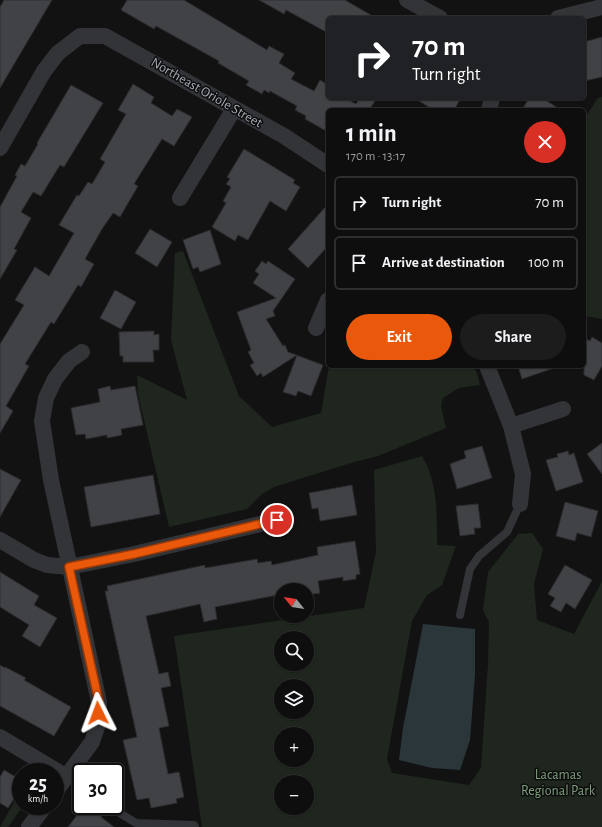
<!DOCTYPE html>
<html lang="en">
<head>
<meta charset="utf-8">
<style>
	:root { --surface:#0e0e0e; --page:#1c1c1c; --text:#f1f3f6; --muted:#9b9c9e; --line:#2e2e2e; --accent:#ea580c }
	body { margin:0; font-family:"Alegreya Sans",sans-serif; background:var(--page); color:var(--text); height:100vh; display:flex; flex-direction:column; font-size:15px; white-space:nowrap }
	* { box-sizing:border-box; margin:0 }
	p { font-size:13px; color:var(--muted) }
	.icon { flex:none; width:22px; height:22px; fill:none; stroke:currentColor; stroke-width:2; stroke-linecap:round; stroke-linejoin:round }
	.map { position:relative; flex:1; overflow:hidden }
	.drawer { position:absolute; left:326px; top:108px; width:260px; height:260px; display:flex; flex-direction:column; background:var(--surface); border-radius:6px; box-shadow:0 1px 3px #0004,0 0 0 1px var(--line) }
	.drawer>* { flex:none }
	.hud { position:absolute; left:326px; top:16px; width:260px; height:84px; border-radius:6px; box-shadow:0 1px 3px #0004,0 0 0 1px var(--line); background:#202124; color:#fff; overflow:hidden }
	.needle { width:26px; rotate:300deg }
	.buttons { position:absolute; left:274px; top:583px; display:grid; gap:8px }
	.buttons a { display:grid; place-items:center; width:40px; height:40px; border-radius:50%; background:var(--surface); box-shadow:0 1px 3px #0004,0 0 0 1px var(--line); font-size:20px }
	.speed { position:absolute; left:12px; top:763px; display:flex; gap:8px; font-size:20px; font-weight:700; text-align:center }
	.speed>* { display:grid; place-content:center; width:52px; height:52px; border-radius:50%; background:var(--surface); box-shadow:0 1px 3px #0004,0 0 0 1px var(--line); line-height:1 }
	.speed small { font-size:10px; font-weight:400 }
	.speed .limit { border:2px solid #111; border-radius:6px; background:#fff; color:#111 }
	.pin { position:absolute; display:grid; place-items:center; width:34px; height:34px; color:#fff; margin:-17px; border:2px solid #fff; border-radius:50%; box-shadow:0 1px 4px #0007 }
	.me { position:absolute; width:44px; margin:-22px; rotate:357deg; stroke-linejoin:round; filter:drop-shadow(0 0 3px #0008) }
	.turn { display:flex; align-items:center; gap:14px; height:84px; padding:0 20px; font-size:18px }
	.turn .icon { width:52px; height:52px; stroke-width:2.5 }
	.turn b { display:block; font-size:28px; line-height:34px }
	.round { display:grid; place-items:center; flex:none; width:42px; height:42px; border-radius:21px; background:var(--page) }
	.headline { display:flex; align-items:center; justify-content:space-between; height:68px; padding:0 20px }
	h1 { font-size:24px; font-weight:700; line-height:30px }
	.button { display:flex; gap:8px; margin-top:auto; padding:8px 20px }
	.button a { flex:1; height:46px; border-radius:24px; background:var(--accent); color:#fff; font-size:16px; font-weight:700; line-height:46px; text-align:center }
	.button a+a { background:var(--page); color:var(--text) }
	ul { padding:0; list-style:none }
	li { display:flex; align-items:center; gap:12px; height:54px; margin:0 8px 6px; padding:0 12px; border:2px solid var(--line); border-radius:6px }
	li div { flex:1 }
	li b { display:block; font-size:15px }
	li em { font-style:normal }
	.map>svg:first-child { display:block }
	.green { fill:#1e261e; fill-rule:evenodd }
	.water { fill:#2b363b }
	.building { fill:#414246; stroke:#2c2c2f }
	.lines { fill:none; stroke-linecap:round; stroke-linejoin:round }
	.service { stroke:#333438; stroke-width:8 }
	.minor { stroke:#333438; stroke-width:16 }
	.route-casing { stroke:#983908; stroke-width:10 }
	.route { stroke:#ea580c; stroke-width:7 }
	.labels { text-anchor:middle; stroke-width:3; stroke-linejoin:round; paint-order:stroke }
	.street-label { font-size:14px; fill:#a3aab3; stroke:#0d0d0e }
	.park-label { font-size:14px; fill:#7d9e7a; stroke:#0d0d0e }
</style>
</head>
<body>
<div class="map">
<svg width="602" height="827" viewBox="0 0 602 827">
	<rect width="100%" height="100%" fill="#121213"/>
	<path class="green" d="M 602,97 L 602,319 L 584,316 L 584,119 L 598,98 Z
		M 183,251 L 239,396 L 272,427 L 321,413 L 329,366 L 473,366 L 477,373 L 480,385 L 459,388 L 443,398 L 441,406 L 446,428 L 378,456 L 354,462 L 274,487 L 262,494 L 247,509 L 169,527 L 138,394 L 137,375 L 187,400 L 171,340 L 175,253 Z
		M 422,456 C 438,482 437,515 437,545 L 456,546 L 442,585 L 427,595 L 412,621 L 387,759 L 392,773 L 469,785 L 481,768 L 488,664 L 489,622 L 483,610 L 488,572 L 518,534 L 532,533 L 543,549 L 534,584 L 537,620 L 574,634 L 602,581 L 602,827 L 202,827 L 174,636 L 364,608 L 376,552 L 374,470 ZM 281,638 L 307,638 L 307,664 L 281,664 ZM 281,686 L 307,686 L 307,712 L 281,712 ZM 281,734 L 307,734 L 307,760 L 281,760 ZM 281,782 L 307,782 L 307,808 L 281,808 Z
		M 21,790 L 21,806 L 23,806 L 8,827 L 0,827 Z"/>
	<path class="water" d="M 423,624 L 475,629 L 475,675 L 470,740 L 460,770 L 432,768 L 399,760 L 403,728 Z"/>
	<path class="building" d="M 4,0 L 52,0 L 0,88 L 0,7 Z
		M 127,0 L 184,0 L 267,50 L 269,46 L 284,54 L 279,63 L 295,73 L 291,79 L 314,91 L 320,80 L 328,85 L 328,98 L 345,98 L 356,104 L 360,98 L 377,98 L 369,110 L 328,110 L 328,132 L 305,119 L 306,116 L 295,110 L 297,106 L 270,91 L 269,93 L 264,90 L 262,94 L 246,85 L 249,81 L 218,63 L 219,61 L 156,26 L 154,29 L 121,10 Z
		M 259,0 L 345,0 L 376,18 L 328,18 L 328,33 L 286,10 L 284,14 Z
		M 602,37 L 602,77 L 584,81 L 584,42 Z
		M 133,84 L 154,97 L 151,103 L 172,116 L 177,109 L 192,117 L 174,146 L 162,139 L 134,184 L 138,186 L 120,217 L 113,213 L 102,229 L 85,259 L 94,264 L 81,287 L 78,285 L 54,324 L 51,322 L 25,364 L 29,366 L 6,406 L 13,411 L 0,433 L 0,344 L 24,305 L 15,300 L 35,267 L 49,276 L 74,233 L 59,225 L 77,195 L 79,196 L 88,182 L 92,184 L 105,162 L 100,159 L 126,114 L 118,110 Z
		M 71,85 L 103,103 L 64,167 L 60,165 L 41,196 L 33,192 L 21,212 L 31,218 L 14,249 L 17,250 L 0,279 L 0,207 L 17,176 L 15,175 L 21,164 L 25,166 L 38,144 L 37,143 Z
		M 414,98 L 461,98 L 454,110 L 434,110 Z
		M 529,98 L 542,98 L 561,110 L 522,110 Z
		M 244,149 L 295,180 L 293,183 L 300,187 L 286,211 L 270,201 L 248,240 L 238,235 L 235,241 L 212,227 L 226,203 L 223,201 L 231,187 L 226,184 L 230,179 L 227,177 Z
		M 328,204 L 328,246 L 308,268 L 288,249 Z
		M 150,229 L 172,242 L 157,267 L 135,253 Z
		M 210,230 L 221,264 L 200,272 L 198,267 L 193,269 L 183,240 Z
		M 262,261 L 266,264 L 268,261 L 295,279 L 273,311 L 275,316 L 266,319 L 283,346 L 285,345 L 288,352 L 323,365 L 311,396 L 298,391 L 296,396 L 283,392 L 297,355 L 263,377 L 261,373 L 257,376 L 250,365 L 254,363 L 248,352 L 251,350 L 237,312 L 276,298 L 253,283 L 259,274 L 255,271 Z
		M 115,290 L 136,302 L 121,329 L 100,318 Z
		M 154,331 L 154,335 L 159,334 L 159,350 L 153,350 L 154,362 L 123,362 L 123,356 L 120,356 L 119,332 Z
		M 592,337 L 602,343 L 602,366 L 594,380 L 584,375 L 584,338 L 590,341 Z
		M 518,366 L 554,366 L 554,368 L 522,379 Z
		M 110,386 L 111,390 L 135,386 L 143,425 L 121,429 L 122,435 L 107,438 L 107,435 L 86,439 L 85,434 L 76,435 L 71,408 L 100,402 L 98,389 Z
		M 602,443 L 602,474 L 587,454 Z
		M 482,446 L 492,478 L 457,489 L 450,464 L 466,458 L 464,451 Z
		M 568,451 L 569,455 L 574,453 L 583,482 L 556,491 L 546,460 L 558,457 L 557,454 Z
		M 0,469 L 21,480 L 0,517 Z
		M 153,475 L 160,514 L 91,527 L 84,487 Z
		M 352,485 L 357,515 L 320,521 L 318,508 L 312,509 L 309,493 Z
		M 565,502 L 598,511 L 591,537 L 577,533 L 575,541 L 556,536 Z
		M 478,504 L 481,528 L 474,528 L 475,534 L 460,536 L 456,506 Z
		M 355,541 L 360,574 L 356,575 L 356,579 L 343,581 L 343,577 L 318,581 L 320,593 L 307,595 L 307,590 L 277,590 L 278,595 L 215,607 L 217,619 L 204,622 L 200,604 L 146,616 L 159,674 L 168,672 L 171,686 L 161,688 L 169,726 L 159,728 L 168,774 L 179,772 L 184,797 L 176,799 L 177,803 L 151,808 L 149,798 L 137,800 L 123,740 L 137,737 L 105,591 L 108,591 L 107,586 L 205,565 L 205,568 L 257,559 L 258,563 L 271,561 L 272,565 L 318,555 L 317,547 Z
		M 565,565 L 592,580 L 575,609 L 566,603 L 561,612 L 550,606 L 555,598 L 548,594 Z
		M 0,572 L 39,596 L 34,605 L 57,618 L 40,647 L 22,636 L 29,625 L 0,607 Z
		M 0,665 L 5,668 L 5,667 L 26,678 L 24,680 L 71,707 L 54,736 L 0,706 Z
		M 4,770 L 21,780 L 21,788 L 8,808 L 0,803 L 0,777 Z
		M 84,806 L 100,806 L 105,811 L 101,817 L 114,827 L 68,827 Z"/>
	<g class="lines">
		<path class="service" d="M 460,615 L 470,569 L 479,556 L 507,532 L 520,504
			M 67,777 L 81,787
			M 108,806 L 136,823 L 194,825 L 195,827"/>
		<path class="minor" d="M 407,0 L 440,18
			M 558,18 L 602,7
			M 489,110 L 492,98
			M 0,148 L 44,71 L 58,53 L 80,36 L 105,36 L 284,136 L 328,165
			M 180,198 L 234,109
			M 316,328 L 328,300
			M 487,366 L 511,426 L 523,474 L 520,504
			M 511,426 L 563,409
			M 0,540 L 34,560 L 47,565 L 69,567 L 134,554 L 277,520
			M 0,737 L 67,777
			M 55,792 L 92,742 L 98,724 L 99,702 L 51,480 L 42,421 L 46,398 L 55,379 L 69,361 L 82,352
			M 29,827 L 45,806"/>
	</g>
	<g class="lines">
		<defs>
			<path id="route" d="M 98,713 L 99,702 L 69,567 L 134,554 L 277,520"/>
		</defs>
		<use href="#route" class="route-casing"/>
		<use href="#route" class="route"/>
	</g>
	<g class="labels">
		<g class="street-label">
			<text transform="translate(207 92) rotate(30)" y="5">Northeast Oriole Street</text>
		</g>
		<g class="park-label">
			<text x="558" y="779">Lacamas<tspan x="558" dy="16">Regional Park</tspan></text>
		</g>
	</g>
</svg>
<div class="buttons">
<a><svg class="needle" viewBox="-14 -14 28 28"><path d="M0-13l5 13h-10z" fill="#e53935"/><path d="M0 13l5-13h-10z" fill="#9b9c9e"/></svg></a>
<a><svg class="icon" aria-label="search" viewBox="0 0 24 24"><circle cx="10" cy="10" r="6"/><path d="M15 15l6 6"/></svg></a>
<a><svg class="icon" aria-label="layers" viewBox="0 0 24 24"><path d="M12 4l9 5-9 5-9-5zM3 14l9 5 9-5"/></svg></a>
<a>+</a>
<a>−</a>
</div>
<div class="speed"><div>25<small>km/h</small></div><div class="limit">30</div></div>
<div class="pin" style="left:277px;top:520px;background:#d93025"><svg class="icon" aria-label="arrive" viewBox="0 0 24 24"><path d="M6 21V4h12l-3 4 3 4H6"/></svg></div>
<svg class="me" style="left:98px;top:713px" viewBox="-20 -20 40 40"><path d="M0-17L14 15 0 8-14 15z" fill="#ea580c" stroke="#fff" stroke-width="4"/></svg>
<div class="hud">
<div class="turn"><svg class="icon" aria-label="right" viewBox="0 0 24 24"><path d="M7 20v-9h11M14 6l5 5-5 5"/></svg><div><b>70 m</b>Turn right</div></div>
</div>
<section class="drawer">
<div class="headline"><div><h1>1 min</h1><p>170 m · 13:17</p></div><a class="round" style="background:#d93025;color:#fff"><svg class="icon" aria-label="close" viewBox="0 0 24 24"><path d="M6 6l12 12M18 6L6 18"/></svg></a></div>
<ul>
<li><svg class="icon" aria-label="right" viewBox="0 0 24 24"><path d="M7 20v-9h11M14 6l5 5-5 5"/></svg><div><b>Turn right</b></div><em>70 m</em></li>
<li><svg class="icon" aria-label="arrive" viewBox="0 0 24 24"><path d="M6 21V4h12l-3 4 3 4H6"/></svg><div><b>Arrive at destination</b></div><em>100 m</em></li>
</ul>
<div class="button"><a>Exit</a><a>Share</a></div>
</section>
</div>
</body>
</html>
